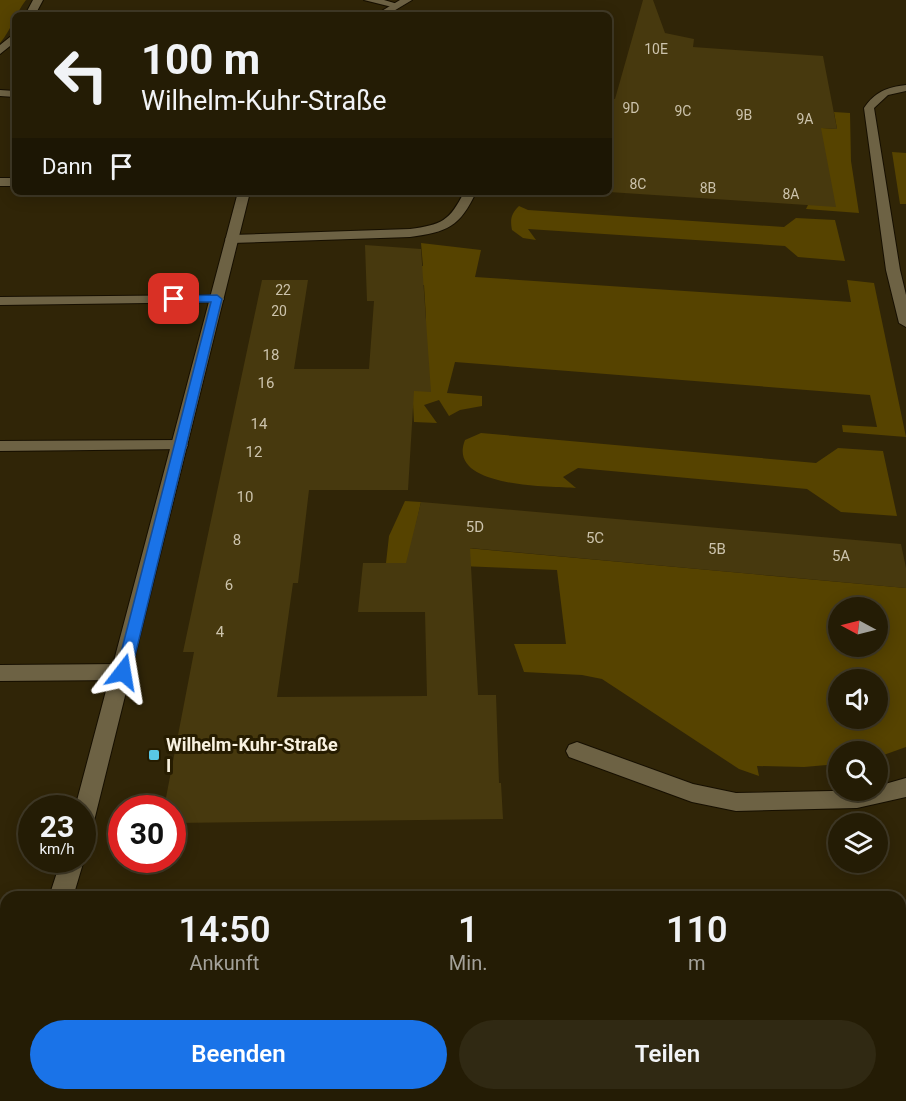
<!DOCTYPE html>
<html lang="de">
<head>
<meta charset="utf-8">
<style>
	:root { --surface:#241c05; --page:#302913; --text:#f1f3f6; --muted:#a3a19a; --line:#413a27; --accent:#1a73e8 }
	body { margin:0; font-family:Roboto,sans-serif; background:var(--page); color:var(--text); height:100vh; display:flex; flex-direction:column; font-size:22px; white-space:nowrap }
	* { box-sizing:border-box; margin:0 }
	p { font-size:20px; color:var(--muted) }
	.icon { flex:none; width:33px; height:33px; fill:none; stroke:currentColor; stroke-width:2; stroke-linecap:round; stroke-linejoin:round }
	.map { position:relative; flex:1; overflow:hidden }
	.panel { position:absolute; left:0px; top:891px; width:906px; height:210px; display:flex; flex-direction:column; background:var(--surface); border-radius:18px 18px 0 0; box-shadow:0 3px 15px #0003,0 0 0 2px var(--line) }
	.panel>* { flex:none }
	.guide { position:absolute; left:12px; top:12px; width:600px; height:183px; border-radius:9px; box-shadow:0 3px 15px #0003,0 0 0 2px var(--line); background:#241c05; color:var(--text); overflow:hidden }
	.needle { width:39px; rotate:277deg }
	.controls { position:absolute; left:828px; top:597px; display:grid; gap:12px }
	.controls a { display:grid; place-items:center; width:60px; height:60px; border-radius:50%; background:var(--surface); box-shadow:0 3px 15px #0003,0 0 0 2px var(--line); font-size:30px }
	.speed { position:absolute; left:18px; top:795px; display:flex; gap:12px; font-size:30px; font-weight:700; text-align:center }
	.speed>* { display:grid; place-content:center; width:78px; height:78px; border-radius:50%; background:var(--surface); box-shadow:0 3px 15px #0003,0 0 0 2px var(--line); line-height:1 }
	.speed small { font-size:15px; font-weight:400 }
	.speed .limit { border:9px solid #d22; background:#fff; color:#111 }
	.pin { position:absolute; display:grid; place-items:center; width:51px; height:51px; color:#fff; margin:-26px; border-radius:12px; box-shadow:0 3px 9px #0006 }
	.me { position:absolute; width:66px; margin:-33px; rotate:14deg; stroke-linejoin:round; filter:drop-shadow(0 0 4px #0008) }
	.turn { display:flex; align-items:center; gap:21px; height:126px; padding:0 30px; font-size:27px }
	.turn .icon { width:78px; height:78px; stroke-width:2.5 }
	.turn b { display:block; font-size:42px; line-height:51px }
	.then { display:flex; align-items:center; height:57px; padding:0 30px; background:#0003; gap:12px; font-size:22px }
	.eta { display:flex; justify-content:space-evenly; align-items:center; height:102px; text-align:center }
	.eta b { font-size:36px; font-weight:600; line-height:42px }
	.cta { display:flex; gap:12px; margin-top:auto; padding:12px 30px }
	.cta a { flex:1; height:69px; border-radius:36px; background:var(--accent); color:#fff; font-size:24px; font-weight:600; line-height:69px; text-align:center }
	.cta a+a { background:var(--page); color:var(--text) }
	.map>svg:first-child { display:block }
	.green { fill:#564300; fill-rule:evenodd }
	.building { fill:#47390e }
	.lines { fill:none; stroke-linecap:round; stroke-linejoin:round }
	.lane-casing { stroke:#160f00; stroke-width:2 }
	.street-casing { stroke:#160f00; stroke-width:2 }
	.lane { fill:#6d6244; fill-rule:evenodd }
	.street { fill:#6d6244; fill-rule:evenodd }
	.route { fill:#1a73e8; stroke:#114b97; stroke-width:1.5 }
	.poi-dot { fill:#59c8e5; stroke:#261c00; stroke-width:2 }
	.labels { text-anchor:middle; stroke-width:6; stroke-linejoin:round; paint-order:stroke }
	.far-number-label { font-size:14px; fill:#ccc3ac }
	.number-label { font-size:15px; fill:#ccc3ac }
	.poi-label { font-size:18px; font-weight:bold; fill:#f8f1e0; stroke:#261c00; text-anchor:start }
</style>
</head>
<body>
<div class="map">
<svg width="906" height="1101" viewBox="0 0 906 1101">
	<rect width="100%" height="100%" fill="#302507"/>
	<path class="green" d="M 0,0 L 26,0 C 15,14 12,29 0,43 Z
		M 834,112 L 850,113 L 851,161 L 859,213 L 806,209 L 808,205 L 609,114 L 837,129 Z
		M 892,152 L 906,153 L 906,204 L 900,204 Z
		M 519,206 L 528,210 L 784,227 L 796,218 L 835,220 L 845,261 L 798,257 L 785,246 L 528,229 L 536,240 L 523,238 L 512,230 C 510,219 511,214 519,206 Z
		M 421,243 L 481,250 L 475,277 L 851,302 L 847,280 L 874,283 L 906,437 L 843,432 L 842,425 L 877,427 L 870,395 L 455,362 L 447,393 L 482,396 L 482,406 L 460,410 L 449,416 L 439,400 L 424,405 L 437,423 L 414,422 L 411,366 L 426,318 L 424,285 L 407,285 L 405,267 L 423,266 Z
		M 481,433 L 816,463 L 838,448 L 883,451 L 897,516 L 841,512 L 807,489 L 578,468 L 563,477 L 576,488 C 548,486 446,488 465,440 Z
		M 405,501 L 421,502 L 412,543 L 906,588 L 906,747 L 878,757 L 878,752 L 838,752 L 838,764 L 804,767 L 757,766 L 759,776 L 739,769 L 602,679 L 582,675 L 524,672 L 514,644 L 566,644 L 557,570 L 386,563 L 389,536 ZM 838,608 L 878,608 L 878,646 L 838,646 ZM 838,680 L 878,680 L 878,718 L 838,718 Z"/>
	<path class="building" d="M 643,0 L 653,0 L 665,33 L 694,39 L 693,47 L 823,56 L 837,129 L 821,128 L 836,207 L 609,192 L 609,98 L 615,99 Z
		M 365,245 L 421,249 L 431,392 L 414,391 L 408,490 L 309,490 L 298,583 L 293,583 L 277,697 L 427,696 L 425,612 L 358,612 L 363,563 L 406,563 L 421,502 L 901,544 L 906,568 L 906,588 L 470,548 L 478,695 L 496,695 L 499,783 L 501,783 L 503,819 L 172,823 L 172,808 L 164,808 L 194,652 L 183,652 L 262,280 L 308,280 L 294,369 L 369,369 L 374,301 L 367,301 Z"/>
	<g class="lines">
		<defs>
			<path id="lane" d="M 364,0 L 384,0 L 401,5 L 396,8 Z
				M 31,10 L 53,15 L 28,15 L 28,11 Z
				M 0,90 L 15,91 L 15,97 L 0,96 Z
				M 0,178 L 15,178 L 15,186 L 0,186 Z
				M 464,192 L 476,192 C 460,227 447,232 410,237 L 231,243 L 225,239 L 231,235 L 410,229 C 441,225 450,221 464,192 Z
				M 217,295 L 222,296 L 224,299 L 222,302 L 0,305 L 0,297 Z
				M 180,440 L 188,445 L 186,449 L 0,451 L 0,441 Z
				M 123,664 L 130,667 L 133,672 L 130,677 L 123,680 L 0,681 L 0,665 Z"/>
			<path id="street" d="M 33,0 L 43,0 L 35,15 L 25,15 Z
				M 400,0 L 412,0 L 387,15 L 375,15 Z
				M 15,33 L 15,42 L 0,54 L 0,45 Z
				M 906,85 L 906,91 L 888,95 L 874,108 L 900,270 L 906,295 L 906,327 L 899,323 L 886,270 L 864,108 C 875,92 887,87 906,85 Z
				M 238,192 L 250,192 L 93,825 L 90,832 L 82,834 L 82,808 L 75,808 Z
				M 577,742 L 693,784 L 736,793 L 878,790 L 878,786 L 906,778 L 906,797 L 857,808 L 736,811 L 692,802 L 569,757 L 566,751 L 569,745 Z
				M 82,858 L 84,860 L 73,897 L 49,897 L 61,860 Z
				M 6,1062 L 6,1095 L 13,1095 L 10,1101 L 0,1101 L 0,1064 Z"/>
		</defs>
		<use href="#lane" class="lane-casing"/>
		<use href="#street" class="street-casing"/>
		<use href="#lane" class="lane"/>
		<use href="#street" class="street"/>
	</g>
	<path class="route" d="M 217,295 L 222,299 L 131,672 L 129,676 L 118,676 L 116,672 L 211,302 L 174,302 L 168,299 L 174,296 Z"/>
	<rect class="poi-dot" x="148" y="749" width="12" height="12" rx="3"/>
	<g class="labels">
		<g class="far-number-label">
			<text x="656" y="54">10E</text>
			<text x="631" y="113">9D</text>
			<text x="683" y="116">9C</text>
			<text x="744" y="120">9B</text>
			<text x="805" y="124">9A</text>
			<text x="638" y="189">8C</text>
			<text x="708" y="193">8B</text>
			<text x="791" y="199">8A</text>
			<text x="283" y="295">22</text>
			<text x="279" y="316">20</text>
		</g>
		<g class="number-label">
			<text x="271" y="360">18</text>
			<text x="266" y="388">16</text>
			<text x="259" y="429">14</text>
			<text x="254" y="457">12</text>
			<text x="245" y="502">10</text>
			<text x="475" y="532">5D</text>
			<text x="595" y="543">5C</text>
			<text x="237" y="545">8</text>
			<text x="717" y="554">5B</text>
			<text x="841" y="561">5A</text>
			<text x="229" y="590">6</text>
			<text x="220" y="637">4</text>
		</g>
		<g class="poi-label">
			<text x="166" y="751">Wilhelm-Kuhr-Straße<tspan x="166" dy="21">I</tspan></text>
		</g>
	</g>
</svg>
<div class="controls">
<a><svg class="needle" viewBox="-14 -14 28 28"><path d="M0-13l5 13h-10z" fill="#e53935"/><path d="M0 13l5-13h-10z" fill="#a3a19a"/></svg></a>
<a><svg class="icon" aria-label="sound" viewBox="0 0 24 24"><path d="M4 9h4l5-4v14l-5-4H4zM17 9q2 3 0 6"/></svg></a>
<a><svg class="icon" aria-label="search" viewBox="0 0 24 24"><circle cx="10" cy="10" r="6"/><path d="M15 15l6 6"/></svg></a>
<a><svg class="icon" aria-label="layers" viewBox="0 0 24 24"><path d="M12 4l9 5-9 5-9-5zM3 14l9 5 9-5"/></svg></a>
</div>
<div class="speed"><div>23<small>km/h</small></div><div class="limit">30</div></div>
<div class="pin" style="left:174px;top:299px;background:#d93025"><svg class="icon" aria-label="arrive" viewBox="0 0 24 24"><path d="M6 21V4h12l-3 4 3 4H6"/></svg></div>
<svg class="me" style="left:123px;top:672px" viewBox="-20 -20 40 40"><path d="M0-17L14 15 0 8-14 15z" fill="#1a73e8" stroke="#fff" stroke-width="4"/></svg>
<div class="guide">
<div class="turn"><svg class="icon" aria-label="left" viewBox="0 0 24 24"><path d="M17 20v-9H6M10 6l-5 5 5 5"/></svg><div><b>100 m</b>Wilhelm-Kuhr-Straße</div></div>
<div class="then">Dann<svg class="icon" aria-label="arrive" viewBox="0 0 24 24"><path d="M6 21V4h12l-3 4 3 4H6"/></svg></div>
</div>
<section class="panel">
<div class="eta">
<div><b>14:50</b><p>Ankunft</p></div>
<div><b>1</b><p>Min.</p></div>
<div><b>110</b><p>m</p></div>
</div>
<div class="cta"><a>Beenden</a><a>Teilen</a></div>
</section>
</div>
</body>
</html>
